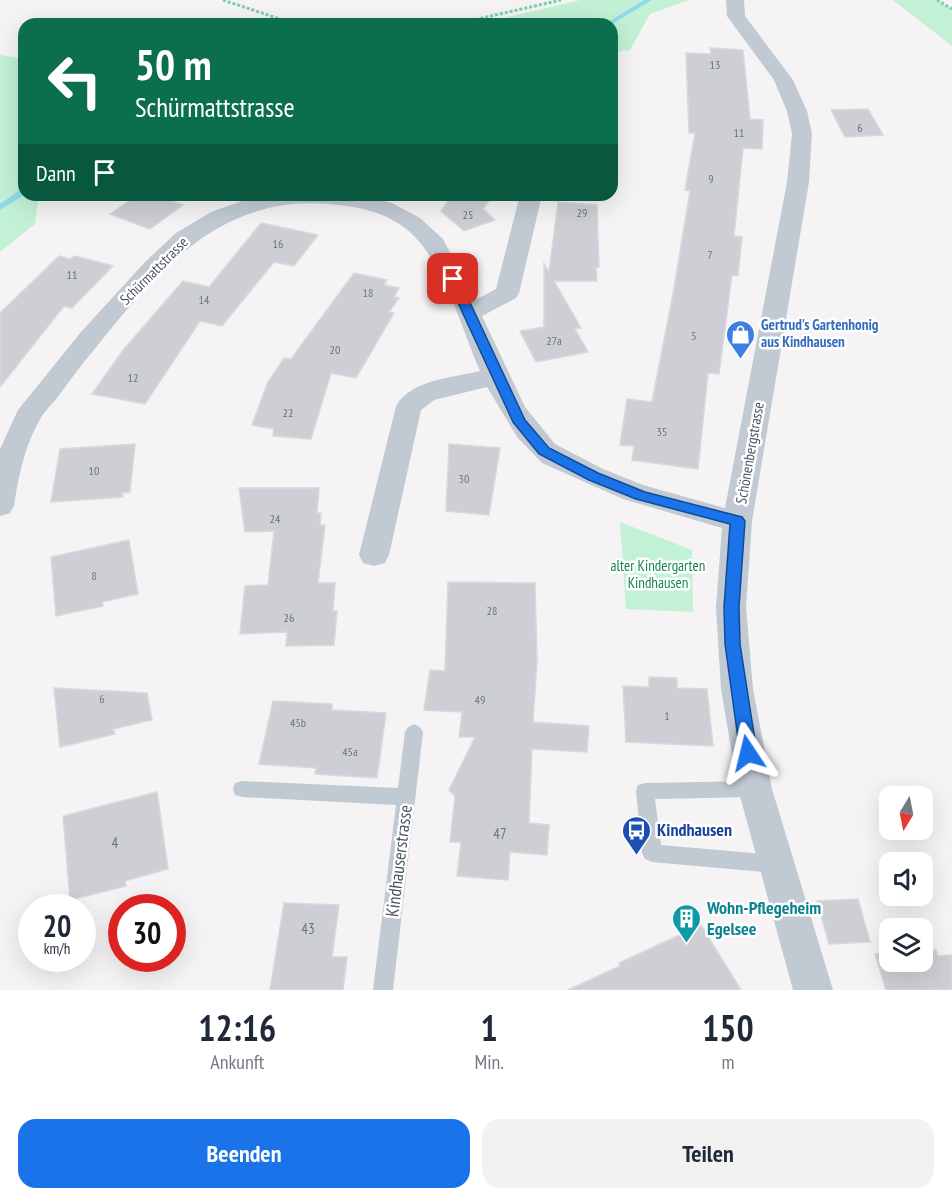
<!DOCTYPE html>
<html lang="de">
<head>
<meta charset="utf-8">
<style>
	:root { --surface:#fff; --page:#f2f2f3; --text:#1f2937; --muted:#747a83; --accent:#1a73e8 }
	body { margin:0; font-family:"PT Sans Narrow",sans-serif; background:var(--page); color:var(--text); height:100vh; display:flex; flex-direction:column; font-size:22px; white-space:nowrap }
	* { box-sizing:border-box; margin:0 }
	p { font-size:20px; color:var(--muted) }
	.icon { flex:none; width:33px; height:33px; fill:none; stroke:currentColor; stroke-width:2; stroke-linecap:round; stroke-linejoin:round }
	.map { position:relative; height:990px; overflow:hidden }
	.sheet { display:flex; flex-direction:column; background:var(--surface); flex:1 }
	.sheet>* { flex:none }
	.top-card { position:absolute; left:18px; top:18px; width:600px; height:183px; border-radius:18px; box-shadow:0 6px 24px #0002; background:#0b6e4f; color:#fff; overflow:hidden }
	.needle { width:39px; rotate:190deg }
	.buttons { position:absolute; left:879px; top:786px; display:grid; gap:12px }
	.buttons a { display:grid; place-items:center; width:54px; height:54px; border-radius:12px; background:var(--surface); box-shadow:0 6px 24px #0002; font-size:30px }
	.speed { position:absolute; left:18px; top:894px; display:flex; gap:12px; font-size:30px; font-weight:700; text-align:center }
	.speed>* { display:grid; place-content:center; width:78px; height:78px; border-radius:50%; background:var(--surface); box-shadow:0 6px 24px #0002; line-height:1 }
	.speed small { font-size:15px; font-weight:400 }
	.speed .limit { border:9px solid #d22; background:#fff; color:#111 }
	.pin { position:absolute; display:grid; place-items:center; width:51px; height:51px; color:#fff; margin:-26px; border-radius:12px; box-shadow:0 3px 9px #0006 }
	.me { position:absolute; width:66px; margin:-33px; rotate:350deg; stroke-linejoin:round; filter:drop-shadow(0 0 4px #0008) }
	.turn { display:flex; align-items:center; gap:21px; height:126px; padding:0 18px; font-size:27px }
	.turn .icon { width:78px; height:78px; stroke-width:2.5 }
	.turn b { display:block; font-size:42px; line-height:51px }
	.then { display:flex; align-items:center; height:57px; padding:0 18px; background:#0003; gap:12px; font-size:22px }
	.eta { display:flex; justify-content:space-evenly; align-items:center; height:102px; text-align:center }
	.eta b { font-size:36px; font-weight:600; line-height:42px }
	.button { display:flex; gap:12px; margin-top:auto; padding:12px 18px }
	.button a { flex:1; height:69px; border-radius:18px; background:var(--accent); color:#fff; font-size:24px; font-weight:600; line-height:69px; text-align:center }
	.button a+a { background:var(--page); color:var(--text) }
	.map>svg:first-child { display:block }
	.green { fill:#c3f1d5 }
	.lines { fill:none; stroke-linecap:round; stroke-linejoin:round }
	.stream { fill:#90daee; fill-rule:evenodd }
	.building { fill:#cdcfd5; stroke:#d7d9de; stroke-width:1.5 }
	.path { stroke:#7ad0a6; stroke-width:3; stroke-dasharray:3 2; stroke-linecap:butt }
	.service { fill:#c1cad2; fill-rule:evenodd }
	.minor { fill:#c1cad2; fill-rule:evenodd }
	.route { fill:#1a73e8; stroke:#114b97; stroke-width:1.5 }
	.labels { text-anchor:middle; stroke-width:5; stroke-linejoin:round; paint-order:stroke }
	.number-label { font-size:12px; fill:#6b747e }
	.street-label { font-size:15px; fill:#4a5661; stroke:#fff }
	.shop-label { font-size:15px; font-weight:bold; fill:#366cbe; stroke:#fff; text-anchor:start }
	.park-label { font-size:15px; fill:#17864f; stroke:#fff }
	.near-number-label { font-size:15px; fill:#6b747e }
	.near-transit-label { font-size:18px; font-weight:bold; fill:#164399; stroke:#fff; text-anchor:start }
	.near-street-label { font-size:18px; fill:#4a5661; stroke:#fff }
	.near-culture-label { font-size:18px; font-weight:bold; fill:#0d838f; stroke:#fff; text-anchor:start }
</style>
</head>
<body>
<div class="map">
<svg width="952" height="990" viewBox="0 0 952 990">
	<rect width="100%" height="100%" fill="#f5f3f3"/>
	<path class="green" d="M 580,0 L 689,0 L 650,14 L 630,50 L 612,53 L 612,24 L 479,24 Z
		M 893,0 L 937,0 L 952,9 L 952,46 Z
		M 0,55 L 24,59 L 24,195 L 39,195 L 35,224 L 0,252 Z
		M 620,522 L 692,550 L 693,612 L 626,609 Z"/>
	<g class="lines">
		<path class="stream" d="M 644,0 L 652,0 L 612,24 L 605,24 Z
			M 21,189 L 24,189 L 24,195 L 0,210 L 0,204 Z"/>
	</g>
	<path class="building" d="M 710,48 L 743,50 L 750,119 L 763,120 L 762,149 L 743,148 L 734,236 L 742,237 L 738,276 L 732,275 L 719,374 L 708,373 L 698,469 L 632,460 L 634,446 L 620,445 L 627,399 L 652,402 L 673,294 L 690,191 L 685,190 L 695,133 L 689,133 L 686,53 L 711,54 Z
		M 868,109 L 883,135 L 845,137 L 831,110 Z
		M 138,195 L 156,195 L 183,205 L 150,229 L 110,214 Z
		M 452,195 L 493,195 L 483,209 L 495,220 L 464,231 L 441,211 Z
		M 558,202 L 597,205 L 599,267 L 596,267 L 597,281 L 554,281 L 581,328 L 575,329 L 588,352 L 536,362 L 520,331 L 544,327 L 544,264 L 549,272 Z
		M 261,223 L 318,235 L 294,266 L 274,262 L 222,326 L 200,321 L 145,404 L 92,394 L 124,349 L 183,281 L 209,287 Z
		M 59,256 L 70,259 L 75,256 L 113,266 L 72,308 L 64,306 L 0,387 L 0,313 Z
		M 354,273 L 387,280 L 384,285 L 399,288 L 394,297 L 399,298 L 389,312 L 394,313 L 356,378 L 331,373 L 311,439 L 273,436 L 274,429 L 252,425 L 268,382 L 284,358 L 291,359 Z
		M 135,444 L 130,492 L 122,493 L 123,497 L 51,502 L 60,449 Z
		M 449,444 L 500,448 L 489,515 L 446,511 Z
		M 239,488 L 319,488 L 317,513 L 321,513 L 320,525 L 325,525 L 318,583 L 335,583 L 333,611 L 337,611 L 334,645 L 286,646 L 287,632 L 240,634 L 245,586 L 268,585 L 274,531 L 245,532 Z
		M 129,540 L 138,594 L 102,602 L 103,606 L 56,616 L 51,557 Z
		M 448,582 L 535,583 L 537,662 L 533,722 L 589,726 L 587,752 L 532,749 L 529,823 L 549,825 L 547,855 L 510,852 L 508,880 L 457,876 L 461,842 L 450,842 L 455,796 L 449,790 L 475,737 L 459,737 L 462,712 L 424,710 L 430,670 L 445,671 Z
		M 649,677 L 677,678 L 677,688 L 707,689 L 713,746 L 626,742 L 623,686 L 649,687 Z
		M 54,688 L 147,693 L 152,720 L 113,729 L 115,734 L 60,747 Z
		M 273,701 L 332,704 L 332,710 L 386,713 L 377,778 L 315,774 L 316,768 L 259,764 Z
		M 157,792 L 168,869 L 125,881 L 126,886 L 70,900 L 63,816 Z
		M 858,899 L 870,942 L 829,944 L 817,901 Z
		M 284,903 L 339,905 L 332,957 L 347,957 L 343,990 L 270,990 Z
		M 701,925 L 741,990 L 568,990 L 620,966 L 619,963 Z
		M 936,950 L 938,956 L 952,955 L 952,990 L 886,990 L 875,954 L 890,953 L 890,962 L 922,962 L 922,951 Z"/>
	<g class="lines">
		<path class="path" d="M 223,0 L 295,24
			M 937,0 L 952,9
			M 456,24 L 561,0"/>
		<path class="service" d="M 414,724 L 420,727 L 423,732 L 393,990 L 373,990 L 396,805 L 242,797 L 235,795 L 233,789 L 235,783 L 242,781 L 398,788 L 405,732 L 408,727 Z
			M 755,781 L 762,783 L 764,789 L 762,795 L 755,797 L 655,799 L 661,845 L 775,855 L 782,858 L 785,864 L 782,870 L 775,873 L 652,862 L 645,859 L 642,853 L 636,791 L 638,785 L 645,783 Z"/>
		<path class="minor" d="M 726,0 L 744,0 L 745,16 L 793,80 L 807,111 L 812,134 L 809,182 L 752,521 L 746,607 L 753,689 L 772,789 L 833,990 L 793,990 L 738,789 L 721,689 L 716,607 L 722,528 L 623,499 L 542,463 L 517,437 L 487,387 L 434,400 L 421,410 L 389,555 L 385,563 L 374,566 L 363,563 L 359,555 L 396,406 C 412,379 452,378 480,371 C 461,328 443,257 405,228 C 383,211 355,206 328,204 C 218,195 155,274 93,351 C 80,366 69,382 57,398 C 50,406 42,414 38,423 C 24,448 18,479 14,506 L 10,513 L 0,516 L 0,449 L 18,410 L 81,332 L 145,262 L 176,233 L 211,212 L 242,201 L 270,195 L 362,195 L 392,203 L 420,218 L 443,239 L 475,300 L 496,289 L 520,195 L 542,195 L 519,293 L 516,298 L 482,316 L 525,407 L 555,444 L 603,469 L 643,485 L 725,508 L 787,182 L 792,134 L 787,111 L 774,80 L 727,16 Z"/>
	</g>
	<path class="route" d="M 453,275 L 459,279 L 525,420 L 549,448 L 598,473 L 645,492 L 742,517 L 745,521 L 739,607 L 740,644 L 757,753 L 754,758 L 748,760 L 743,758 L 740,753 L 725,644 L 724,607 L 730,524 L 636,499 L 589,480 L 539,454 L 513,422 L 447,279 Z"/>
	<defs>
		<symbol id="shop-pin" viewBox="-11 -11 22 30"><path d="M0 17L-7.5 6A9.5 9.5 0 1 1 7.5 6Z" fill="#3f7fe0" stroke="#fff"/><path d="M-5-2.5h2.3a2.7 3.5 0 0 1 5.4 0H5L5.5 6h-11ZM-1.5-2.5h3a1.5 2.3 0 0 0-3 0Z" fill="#fff"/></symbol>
		<symbol id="bus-pin" viewBox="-11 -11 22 30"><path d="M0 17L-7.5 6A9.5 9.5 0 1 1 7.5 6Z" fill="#1a4fb4" stroke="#fff"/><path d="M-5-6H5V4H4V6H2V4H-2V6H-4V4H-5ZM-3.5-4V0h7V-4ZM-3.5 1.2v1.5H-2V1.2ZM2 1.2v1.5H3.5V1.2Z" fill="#fff"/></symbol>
		<symbol id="building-pin" viewBox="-11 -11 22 30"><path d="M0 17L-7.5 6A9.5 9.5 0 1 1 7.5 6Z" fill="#0f9aa8" stroke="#fff"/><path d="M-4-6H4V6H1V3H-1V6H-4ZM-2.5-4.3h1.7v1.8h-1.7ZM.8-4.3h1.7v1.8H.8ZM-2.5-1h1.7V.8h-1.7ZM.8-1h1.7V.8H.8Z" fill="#fff"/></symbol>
	</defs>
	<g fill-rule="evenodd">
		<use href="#shop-pin" x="724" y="318" width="33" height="45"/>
		<use href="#bus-pin" x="620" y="814" width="33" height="45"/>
		<use href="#building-pin" x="670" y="902" width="33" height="45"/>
	</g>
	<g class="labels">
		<g class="number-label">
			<text x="715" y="69">13</text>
			<text x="860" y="132">6</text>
			<text x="739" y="137">11</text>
			<text x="711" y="183">9</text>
			<text x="582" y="217">29</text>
			<text x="468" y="219">25</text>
			<text x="278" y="248">16</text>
			<text x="710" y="259">7</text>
			<text x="72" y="279">11</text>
			<text x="368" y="297">18</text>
			<text x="204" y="304">14</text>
			<text x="694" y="340">5</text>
			<text x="554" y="345">27a</text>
			<text x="335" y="354">20</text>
			<text x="133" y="382">12</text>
			<text x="288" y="417">22</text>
			<text x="662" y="436">35</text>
			<text x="94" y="475">10</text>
			<text x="464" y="483">30</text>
			<text x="275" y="523">24</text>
			<text x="94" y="580">8</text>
			<text x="492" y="615">28</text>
			<text x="289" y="622">26</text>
			<text x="102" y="703">6</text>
			<text x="480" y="704">49</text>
			<text x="667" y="720">1</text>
			<text x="298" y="727">45b</text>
			<text x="350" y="756">45a</text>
		</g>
		<g class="street-label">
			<text transform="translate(154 271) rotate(-45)" y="5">Schürmattstrasse</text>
			<text transform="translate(750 453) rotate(-80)" y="5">Schönenbergstrasse</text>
		</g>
		<g class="shop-label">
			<text x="761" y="330">Gertrud's Gartenhonig<tspan x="761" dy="17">aus Kindhausen</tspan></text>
		</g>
		<g class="park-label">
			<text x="658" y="571">alter Kindergarten<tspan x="658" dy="17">Kindhausen</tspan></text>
		</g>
		<g class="near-number-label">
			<text x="500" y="839">47</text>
			<text x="115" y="848">4</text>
			<text x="308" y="934">43</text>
		</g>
		<g class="near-transit-label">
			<text x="657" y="836">Kindhausen</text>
		</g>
		<g class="near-street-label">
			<text transform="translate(399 861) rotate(-83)" y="6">Kindhauserstrasse</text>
		</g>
		<g class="near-culture-label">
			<text x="707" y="914">Wohn-Pflegeheim<tspan x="707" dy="21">Egelsee</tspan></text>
		</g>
	</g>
</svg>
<div class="buttons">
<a><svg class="needle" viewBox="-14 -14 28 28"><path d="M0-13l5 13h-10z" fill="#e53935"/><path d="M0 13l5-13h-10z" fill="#747a83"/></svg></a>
<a><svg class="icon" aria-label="sound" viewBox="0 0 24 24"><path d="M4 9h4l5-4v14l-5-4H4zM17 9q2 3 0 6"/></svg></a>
<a><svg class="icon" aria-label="layers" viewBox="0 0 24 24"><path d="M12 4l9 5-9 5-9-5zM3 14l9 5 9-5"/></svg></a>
</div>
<div class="speed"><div>20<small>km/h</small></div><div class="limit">30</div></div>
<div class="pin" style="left:453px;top:279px;background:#d93025"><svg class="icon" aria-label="arrive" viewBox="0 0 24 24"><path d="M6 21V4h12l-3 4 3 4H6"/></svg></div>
<svg class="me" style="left:748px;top:753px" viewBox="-20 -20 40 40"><path d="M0-17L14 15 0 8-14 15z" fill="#1a73e8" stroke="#fff" stroke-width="4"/></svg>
<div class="top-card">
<div class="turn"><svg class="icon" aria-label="left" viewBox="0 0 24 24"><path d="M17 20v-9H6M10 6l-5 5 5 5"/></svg><div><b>50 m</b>Schürmattstrasse</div></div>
<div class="then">Dann<svg class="icon" aria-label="arrive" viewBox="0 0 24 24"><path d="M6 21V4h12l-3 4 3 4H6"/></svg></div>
</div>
</div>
<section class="sheet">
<div class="eta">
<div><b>12:16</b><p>Ankunft</p></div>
<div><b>1</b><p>Min.</p></div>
<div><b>150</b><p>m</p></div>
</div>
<div class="button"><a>Beenden</a><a>Teilen</a></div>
</section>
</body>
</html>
